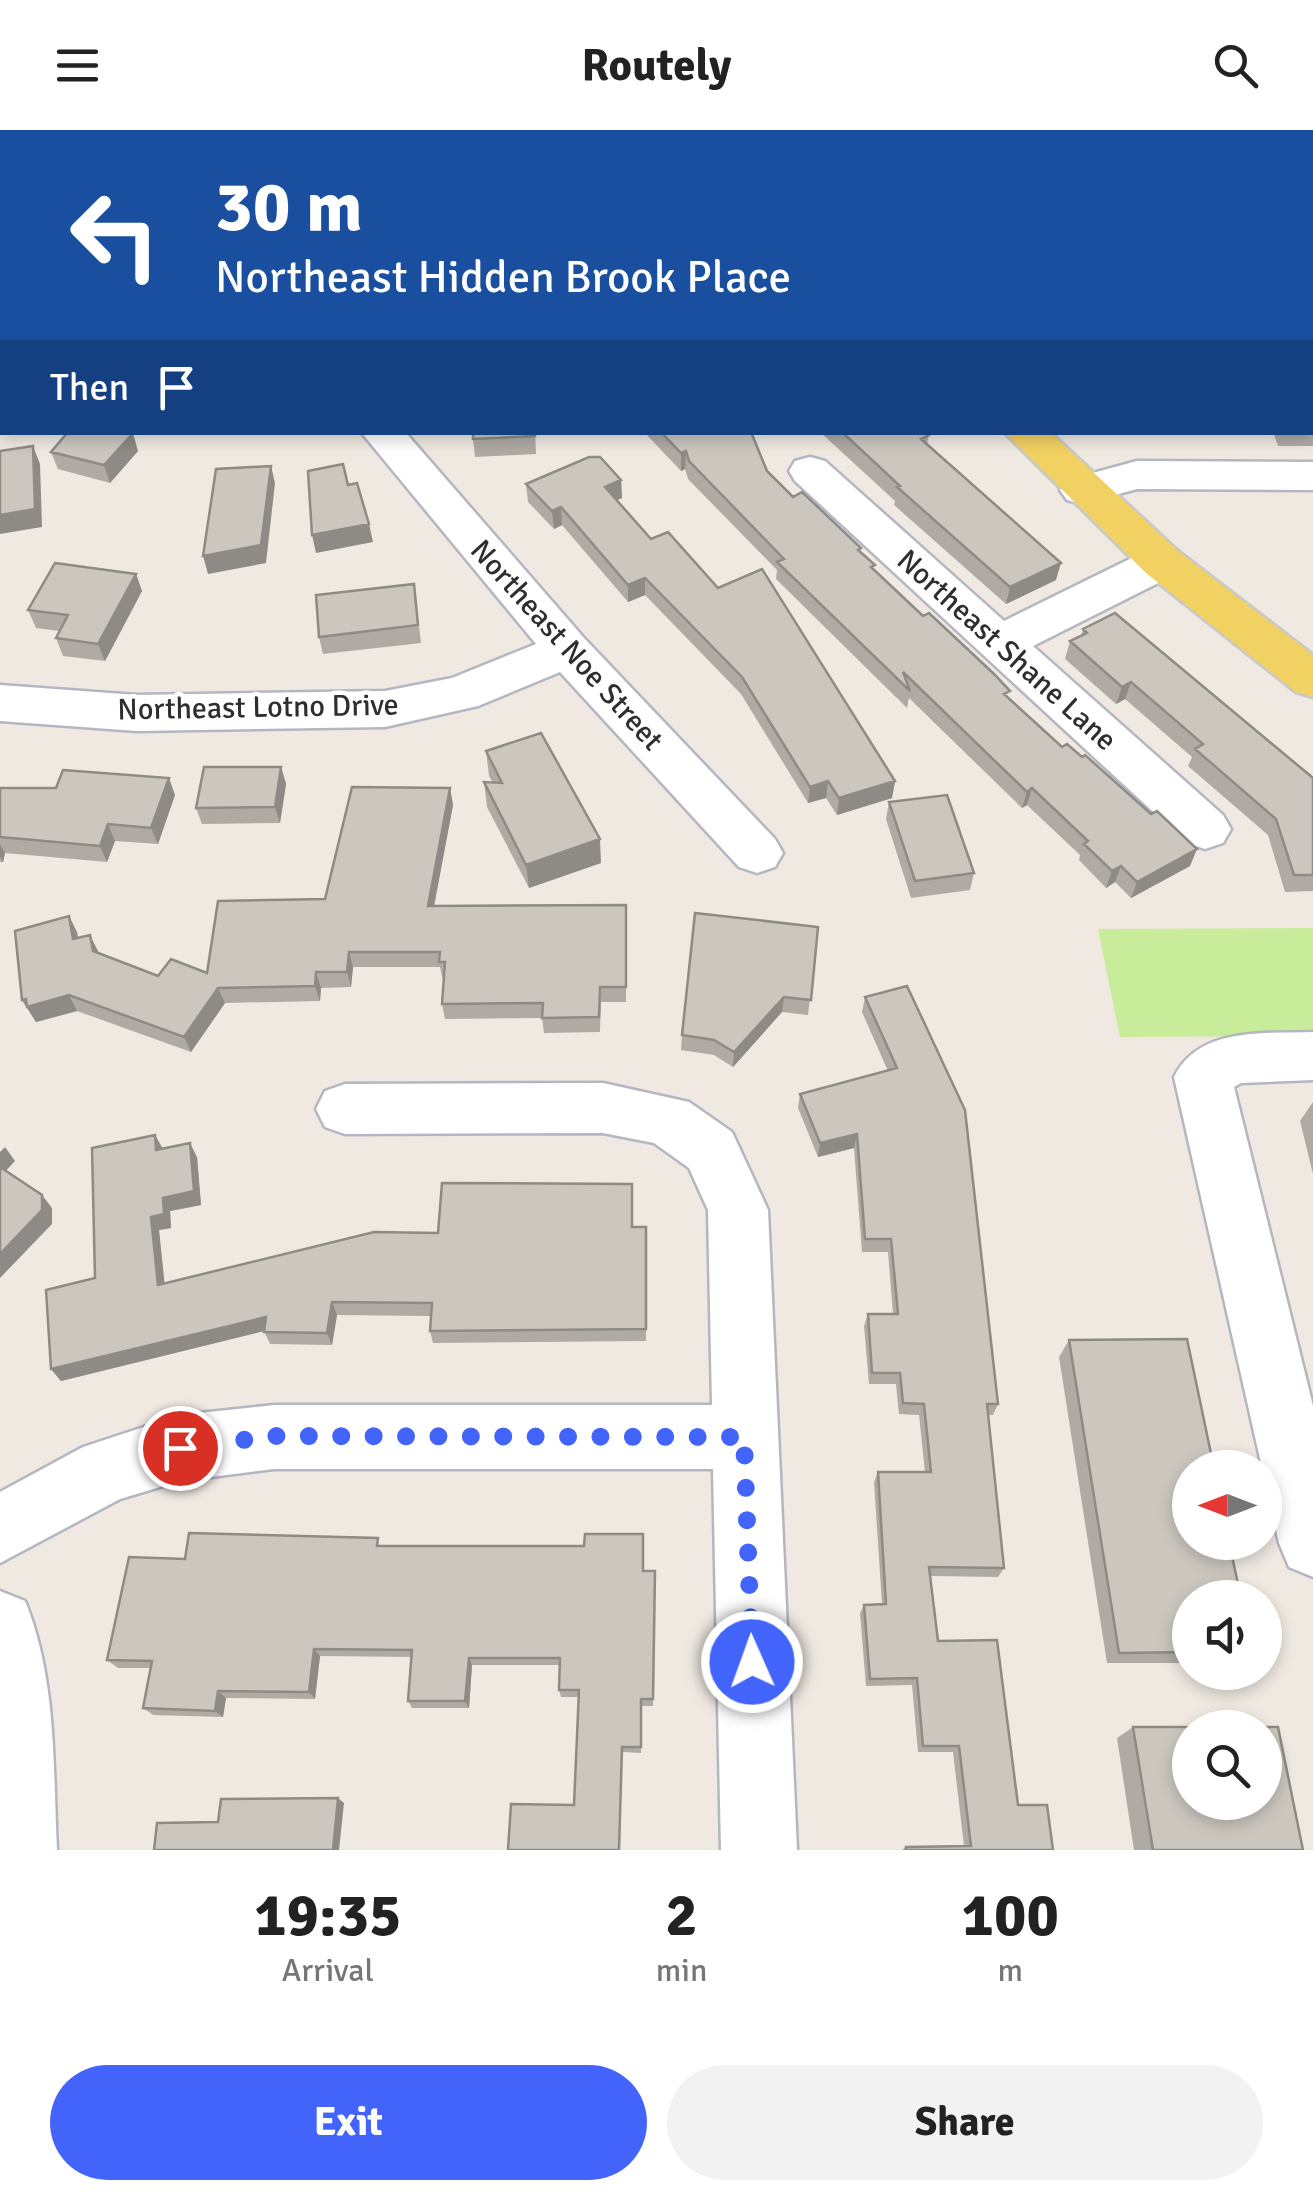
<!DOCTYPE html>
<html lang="en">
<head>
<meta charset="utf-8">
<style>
	:root { --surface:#fff; --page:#f2f2f2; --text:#222; --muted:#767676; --accent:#4264fb }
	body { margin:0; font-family:Signika,sans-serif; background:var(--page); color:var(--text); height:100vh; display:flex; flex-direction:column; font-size:38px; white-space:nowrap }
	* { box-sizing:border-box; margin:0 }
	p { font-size:32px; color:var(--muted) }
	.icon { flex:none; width:55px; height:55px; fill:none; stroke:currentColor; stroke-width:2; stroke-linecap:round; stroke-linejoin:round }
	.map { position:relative; height:1720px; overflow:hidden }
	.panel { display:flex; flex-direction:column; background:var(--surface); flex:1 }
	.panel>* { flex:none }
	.guide { position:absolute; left:0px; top:0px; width:1315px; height:305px; box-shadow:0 5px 15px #0003; background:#1a4fa0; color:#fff; overflow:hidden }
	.needle { width:65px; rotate:270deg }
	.buttons { position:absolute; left:1172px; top:1320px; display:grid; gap:20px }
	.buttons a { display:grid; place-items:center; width:110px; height:110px; border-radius:50%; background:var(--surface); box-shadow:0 5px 15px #0003; font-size:50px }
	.pin { position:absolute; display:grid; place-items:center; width:85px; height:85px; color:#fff; margin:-42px; border:5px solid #fff; border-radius:50%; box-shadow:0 2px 10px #0007 }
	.me { position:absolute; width:110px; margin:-55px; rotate:358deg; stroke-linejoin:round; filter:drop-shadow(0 0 8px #0008) }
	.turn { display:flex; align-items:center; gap:35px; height:210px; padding:0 50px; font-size:45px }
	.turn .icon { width:130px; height:130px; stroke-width:2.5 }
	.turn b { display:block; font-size:70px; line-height:85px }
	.then { display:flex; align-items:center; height:95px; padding:0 50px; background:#0003; gap:20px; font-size:38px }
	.eta { display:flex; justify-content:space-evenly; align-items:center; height:170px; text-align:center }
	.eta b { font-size:60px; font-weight:800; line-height:70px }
	.button { display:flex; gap:20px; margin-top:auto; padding:20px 50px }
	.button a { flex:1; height:115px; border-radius:60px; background:var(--accent); color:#fff; font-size:40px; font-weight:800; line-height:115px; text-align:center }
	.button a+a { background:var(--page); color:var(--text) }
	header { display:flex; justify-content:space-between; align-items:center; height:130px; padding:0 50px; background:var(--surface); font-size:45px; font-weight:800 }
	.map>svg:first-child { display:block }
	.pitch { fill:#c9ec9a }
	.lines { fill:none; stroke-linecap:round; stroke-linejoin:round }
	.minor-casing { stroke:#b4b7c1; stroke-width:5 }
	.major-casing { stroke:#c9c9c9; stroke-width:5 }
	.minor { fill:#fff; fill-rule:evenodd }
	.major { fill:#f2d163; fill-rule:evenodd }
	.wall { fill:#afaba4 }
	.shaded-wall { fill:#8e8b86 }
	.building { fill:#cbc7bf; stroke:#8e8b86; stroke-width:2.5; fill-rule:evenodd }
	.route { stroke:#4264fb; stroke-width:18; stroke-dasharray:0 32.4 }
	.labels { text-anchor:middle; stroke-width:9; stroke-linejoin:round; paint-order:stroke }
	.street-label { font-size:30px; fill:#2e2e2e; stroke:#fff }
</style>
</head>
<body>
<header><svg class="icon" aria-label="menu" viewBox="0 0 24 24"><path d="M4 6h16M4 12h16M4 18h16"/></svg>Routely<svg class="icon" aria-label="search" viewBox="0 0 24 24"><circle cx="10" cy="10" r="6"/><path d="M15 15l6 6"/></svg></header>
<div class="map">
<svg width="1313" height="1720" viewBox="0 0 1313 1720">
	<rect width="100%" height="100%" fill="#efe9e1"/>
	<path class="pitch" d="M 1313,798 L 1313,906 L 1120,907 L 1098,799 Z"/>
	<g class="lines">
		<defs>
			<path id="minor" d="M 16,0 L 85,0 L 86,2 L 17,2 Z
				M 384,0 L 447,0 L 383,2 Z
				M 0,192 L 2,193 L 2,217 L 0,216 Z
				M 361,302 L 405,302 L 584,508 L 775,709 L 783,723 L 775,737 L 757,743 L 739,737 L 560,542 L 478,576 L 385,597 L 137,601 L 0,591 L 0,555 L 137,565 L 385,561 L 452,548 L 536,514 Z
				M 810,327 L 825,331 L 1004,491 L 1146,421 L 1162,417 L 1178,421 L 1184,432 L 1178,443 L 1033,516 L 1223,685 L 1231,699 L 1223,713 L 1205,719 L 1187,713 L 795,351 L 789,341 L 795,331 Z
				M 1137,331 L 1313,332 L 1313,360 L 1137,359 L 1082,374 L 1067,370 L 1060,360 L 1067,350 Z
				M 1313,902 L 1313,950 L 1241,953 L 1234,957 L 1313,1276 L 1313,1447 L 1289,1437 L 1279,1413 L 1174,947 C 1199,896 1265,904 1313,902 Z
				M 603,953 L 689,972 L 732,1002 L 768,1080 L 797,1720 L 721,1720 L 713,1339 L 274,1339 L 180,1351 L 120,1369 L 0,1433 L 0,1362 L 83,1317 L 180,1285 L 274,1275 L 712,1275 L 708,1080 L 689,1038 L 654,1013 L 603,1003 L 345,1004 L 325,997 L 316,979 L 325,961 L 345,954 Z
				M 0,1461 L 25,1471 C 57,1549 53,1637 57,1720 L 0,1720 Z"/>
			<path id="major" d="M 743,0 L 778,0 L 779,2 L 744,2 Z
				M 1004,302 L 1050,302 L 1178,421 L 1313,525 L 1313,567 L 1296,562 L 1146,443 Z"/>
		</defs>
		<use href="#minor" class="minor-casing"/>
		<use href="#major" class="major-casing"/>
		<use href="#minor" class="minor"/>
		<use href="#major" class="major"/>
	</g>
	<path class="wall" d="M 0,97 L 2,97 L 2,149 L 0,149 Z
		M 1313,224 L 1313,316 L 1278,316 L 1273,302 L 1312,302 Z
		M 535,302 L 536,324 L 475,327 L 473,309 Z
		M 644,302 L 751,302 L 767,341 L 793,367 L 861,418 L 861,422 L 874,440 L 1008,568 L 1190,736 L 1131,768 L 1115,752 L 1106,758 L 1079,730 L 1080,725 L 1027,675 L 1022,678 L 909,568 L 907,578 L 776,449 L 777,440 L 688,349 L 685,339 L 681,341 Z
		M 820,302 L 926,302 L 929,305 L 927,314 L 1056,450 L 1006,474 L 894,375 L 895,371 Z
		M 138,321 L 110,353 L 58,339 L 51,322 Z
		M 621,350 L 622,368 L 616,370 L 651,409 L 895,651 L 892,668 L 837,685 L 826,668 L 808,673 L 741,564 L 645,465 L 628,472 L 562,395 L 554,399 L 528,372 L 526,354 Z
		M 136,444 L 142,461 L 105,531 L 63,526 L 56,508 L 60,501 L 36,498 L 28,480 Z
		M 414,454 L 421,513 L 323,524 L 319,507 Z
		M 1083,499 L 1313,648 L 1313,761 L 1285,762 L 1268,705 L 1188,636 L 1192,627 L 1125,569 L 1116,574 L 1065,529 L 1070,511 L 1081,506 Z
		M 486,621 L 601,733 L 529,758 L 487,677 L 484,652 L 493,653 L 489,646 Z
		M 281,637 L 286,654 L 280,693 L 202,694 L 196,678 Z
		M 0,658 L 175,665 L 158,714 L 115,711 L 107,732 L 5,723 L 3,732 L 0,732 Z
		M 450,658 L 453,675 L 434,776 L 626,775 L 626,872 L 601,872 L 600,902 L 544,903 L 542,888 L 445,889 L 442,874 L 444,847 L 442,847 L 440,837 L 353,837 L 351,857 L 321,858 L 320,871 L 225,873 L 191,922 L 77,881 L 36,892 L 22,870 L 77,802 L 78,808 L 98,821 L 99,823 L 158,846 L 207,843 L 325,769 Z
		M 889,672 L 974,743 L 970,760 L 911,768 L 886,689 Z
		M 818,797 L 808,885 L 782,882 L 733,937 L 714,925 L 681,920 L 682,905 Z
		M 907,856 L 998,1274 L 993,1285 L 988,1285 L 1004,1438 L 998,1447 L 930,1446 L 938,1511 L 1018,1675 L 1053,1720 L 902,1720 L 906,1717 L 964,1716 L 953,1622 L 918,1622 L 912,1555 L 866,1556 L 860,1483 L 864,1475 L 882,1474 L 874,1352 L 878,1342 L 925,1342 L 919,1285 L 899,1284 L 896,1254 L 869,1254 L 864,1196 L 868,1184 L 893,1184 L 888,1122 L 862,1122 L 854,1018 L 818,1027 L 798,978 L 800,964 L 888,941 L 862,882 L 865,867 Z
		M 1313,972 L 1313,1044 L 1300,991 Z
		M 162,1019 L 197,1027 L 201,1075 L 170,1081 L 171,1098 L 159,1100 L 164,1153 L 438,1103 L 646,1097 L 646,1211 L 433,1213 L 430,1201 L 431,1186 L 337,1185 L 332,1215 L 270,1214 L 264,1201 L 61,1251 L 51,1239 Z
		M 1069,1210 L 1190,1468 L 1190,1533 L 1107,1533 L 1059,1227 Z
		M 382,1416 L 655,1441 L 653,1576 L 641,1576 L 641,1623 L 623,1622 L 574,1675 L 579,1567 L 561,1567 L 559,1560 L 560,1535 L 472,1535 L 469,1578 L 412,1578 L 408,1571 L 412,1527 L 320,1526 L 315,1569 L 226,1568 L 223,1587 L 153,1585 L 143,1578 L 151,1538 L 118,1538 L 107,1530 L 185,1429 Z
		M 1133,1597 L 1303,1720 L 1134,1720 L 1117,1608 Z"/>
	<path class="shaded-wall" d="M 133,303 L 138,321 L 110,353 L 104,335 Z
		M 33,316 L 40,334 L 42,397 L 0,404 L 0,385 Z
		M 686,321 L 685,339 L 681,341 L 681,323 Z
		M 271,336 L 275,353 L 266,433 L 208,444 L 203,426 Z
		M 621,350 L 622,368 L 605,375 L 605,357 Z
		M 561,377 L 562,395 L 554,399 L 552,381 Z
		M 369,394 L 373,412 L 316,423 L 312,405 Z
		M 1061,433 L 1056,450 L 1006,474 L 1010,457 Z
		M 136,444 L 142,461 L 105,531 L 98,514 Z
		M 645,448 L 645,465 L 628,472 L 628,455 Z
		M 1131,552 L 1125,569 L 1116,574 L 1122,557 Z
		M 281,637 L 286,654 L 280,693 L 275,677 Z
		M 169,648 L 175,665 L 158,714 L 151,698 Z
		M 828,651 L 826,668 L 808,673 L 810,657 Z
		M 895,651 L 892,668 L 837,685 L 839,668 Z
		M 450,658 L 453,675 L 431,792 L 428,776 Z
		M 1032,658 L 1027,675 L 1022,678 L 1027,662 Z
		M 108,694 L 115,711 L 107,732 L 100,716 Z
		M 600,709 L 601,733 L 529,758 L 526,735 Z
		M 0,714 L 5,723 L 3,732 L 0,727 Z
		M 1197,719 L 1190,736 L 1131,768 L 1137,752 Z
		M 1121,736 L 1115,752 L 1106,758 L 1112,741 Z
		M 69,786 L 77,802 L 81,825 L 73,809 Z
		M 90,805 L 98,821 L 101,837 L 93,821 Z
		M 349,822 L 353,837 L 351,857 L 347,842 Z
		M 316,842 L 321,858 L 320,871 L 315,856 Z
		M 218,858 L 225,873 L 191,922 L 184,907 Z
		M 69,865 L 77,881 L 36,892 L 22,870 Z
		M 784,867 L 782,882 L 733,937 L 734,922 Z
		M 857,1004 L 854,1018 L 818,1027 L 820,1013 Z
		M 155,1005 L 163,1019 L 156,1020 Z
		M 190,1013 L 197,1027 L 201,1075 L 170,1081 L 171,1098 L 159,1100 L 166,1167 L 158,1155 L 151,1087 Z
		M 5,1017 L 15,1031 L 2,1045 L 0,1042 L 0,1022 Z
		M 42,1065 L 52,1078 L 52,1094 L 0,1148 L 0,1124 Z
		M 332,1172 L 337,1185 L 332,1215 L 327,1203 Z
		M 266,1187 L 272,1199 L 61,1251 L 51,1239 Z
		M 314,1519 L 320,1526 L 315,1569 L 309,1562 Z
		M 469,1528 L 472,1535 L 469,1578 L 465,1571 Z
		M 218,1561 L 226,1568 L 223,1587 L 215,1581 Z
		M 338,1668 L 344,1673 L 339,1720 L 333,1720 Z"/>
	<path class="building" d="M 630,0 L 676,0 L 678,2 L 618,2 Z
		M 863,0 L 1313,0 L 1313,25 L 1312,2 L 863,2 Z
		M 0,97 L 2,97 L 2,131 L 0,131 Z
		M 1312,224 L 1313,224 L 1313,298 L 1312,298 Z
		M 68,302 L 130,302 L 133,303 L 104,335 L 51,322 Z
		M 473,302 L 535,302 L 535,306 L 473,309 Z
		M 661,302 L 751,302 L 767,341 L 793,367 L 802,362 L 861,418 L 858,420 L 875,435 L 871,437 L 923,486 L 929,483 L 993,543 L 1010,561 L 1004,564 L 1062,617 L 1067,614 L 1082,627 L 1085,625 L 1151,684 L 1157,681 L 1197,719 L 1137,752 L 1121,736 L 1112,741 L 1084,714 L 1088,711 L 1032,658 L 1027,662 L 903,542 L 910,561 L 777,432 L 784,429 L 689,331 L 686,321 L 681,323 Z
		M 842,302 L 926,302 L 929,305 L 921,309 L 1061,433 L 1010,457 L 897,357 L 900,356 Z
		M 33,316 L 35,379 L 0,385 L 0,321 Z
		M 589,327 L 600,327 L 621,350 L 605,357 L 651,409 L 668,402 L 718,458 L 762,439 L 895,651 L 839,668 L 828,651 L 810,657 L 742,547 L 645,448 L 628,455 L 561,377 L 552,381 L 526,354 Z
		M 343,334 L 348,355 L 357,353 L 369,394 L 312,405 L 308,341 Z
		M 271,336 L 261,415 L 203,426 L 216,339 Z
		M 55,433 L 136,444 L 98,514 L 56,508 L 68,485 L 28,480 Z
		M 414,454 L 418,495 L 319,507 L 316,465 Z
		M 1115,483 L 1313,648 L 1313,745 L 1294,745 L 1276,689 L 1195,619 L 1203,614 L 1131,552 L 1122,557 L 1070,511 L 1087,503 L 1083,499 Z
		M 541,603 L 600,709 L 526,735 L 484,652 L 502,653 L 486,621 Z
		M 204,637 L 281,637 L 275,677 L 196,678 Z
		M 63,640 L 169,648 L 151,698 L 108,694 L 100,716 L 0,707 L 0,658 L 56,658 Z
		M 352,657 L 450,658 L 428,776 L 626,775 L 626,857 L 600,857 L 599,887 L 542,888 L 543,873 L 442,874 L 445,832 L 439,832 L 440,822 L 349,822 L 347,842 L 316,842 L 315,856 L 218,858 L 184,907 L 69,865 L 27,877 L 26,869 L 22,870 L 15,801 L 69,786 L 73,809 L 90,805 L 93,821 L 158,846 L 171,829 L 207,843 L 218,771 L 325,769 Z
		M 947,665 L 974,743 L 915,751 L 889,672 Z
		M 695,783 L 818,797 L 811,870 L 784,867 L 734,922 L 714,910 L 682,905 Z
		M 907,856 L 965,980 L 998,1274 L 987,1274 L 1004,1438 L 929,1437 L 938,1511 L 997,1510 L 1018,1675 L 1047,1675 L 1053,1720 L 906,1720 L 906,1717 L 971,1716 L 959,1616 L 923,1616 L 917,1548 L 870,1549 L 864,1475 L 886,1474 L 878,1342 L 931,1342 L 924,1274 L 903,1273 L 900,1243 L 872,1243 L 868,1184 L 898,1184 L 891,1109 L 865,1109 L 857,1004 L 820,1013 L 800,964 L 897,938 L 865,867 Z
		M 155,1005 L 156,1020 L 190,1013 L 194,1061 L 163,1068 L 164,1084 L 151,1087 L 158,1155 L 374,1102 L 438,1103 L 442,1053 L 632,1054 L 632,1097 L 646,1097 L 646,1199 L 430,1201 L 432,1173 L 332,1172 L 327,1203 L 264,1202 L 266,1187 L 51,1239 L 46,1160 L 95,1148 L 92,1018 Z
		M 0,1037 L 42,1065 L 42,1080 L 0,1124 Z
		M 1187,1209 L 1214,1338 L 1190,1338 L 1190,1412 L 1229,1412 L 1241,1468 L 1190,1468 L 1190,1522 L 1119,1523 L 1069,1210 Z
		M 189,1403 L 378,1408 L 377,1416 L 584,1416 L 585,1404 L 643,1404 L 643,1441 L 655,1441 L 653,1569 L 641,1569 L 641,1617 L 622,1617 L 619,1720 L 508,1720 L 511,1674 L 574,1675 L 579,1560 L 559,1560 L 560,1528 L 469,1528 L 465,1571 L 408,1571 L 412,1520 L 314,1519 L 309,1562 L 218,1561 L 215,1581 L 143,1578 L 152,1531 L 107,1530 L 129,1427 L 185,1429 Z
		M 1133,1597 L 1278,1597 L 1303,1720 L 1153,1720 ZM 1190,1598 L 1265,1598 L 1265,1672 L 1190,1672 Z
		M 338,1668 L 333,1720 L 154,1720 L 157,1693 L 218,1692 L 221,1669 Z"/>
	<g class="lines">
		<path class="route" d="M 180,1318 L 274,1306 L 744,1307 L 752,1532"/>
	</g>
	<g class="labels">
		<g class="street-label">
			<text transform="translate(567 515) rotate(48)" y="10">Northeast Noe Street</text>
			<text transform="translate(1007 520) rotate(42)" y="10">Northeast Shane Lane</text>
			<text transform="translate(258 577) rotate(-1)" y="10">Northeast Lotno Drive</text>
		</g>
	</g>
</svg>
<div class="buttons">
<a><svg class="needle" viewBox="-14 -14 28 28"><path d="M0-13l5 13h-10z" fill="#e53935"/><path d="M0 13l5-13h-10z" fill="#767676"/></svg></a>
<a><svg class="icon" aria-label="sound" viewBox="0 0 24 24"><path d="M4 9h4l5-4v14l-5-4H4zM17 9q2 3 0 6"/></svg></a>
<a><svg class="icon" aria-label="search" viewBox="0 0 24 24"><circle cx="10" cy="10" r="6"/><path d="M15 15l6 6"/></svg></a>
</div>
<div class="pin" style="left:180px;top:1318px;background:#d93025"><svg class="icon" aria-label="arrive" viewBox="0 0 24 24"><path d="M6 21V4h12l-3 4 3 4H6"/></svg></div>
<svg class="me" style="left:752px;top:1532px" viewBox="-20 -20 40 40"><circle r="17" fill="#4264fb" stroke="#fff" stroke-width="3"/><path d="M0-11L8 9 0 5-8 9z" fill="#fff"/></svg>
<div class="guide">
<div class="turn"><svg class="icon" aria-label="left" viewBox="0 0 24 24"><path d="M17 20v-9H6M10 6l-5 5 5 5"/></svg><div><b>30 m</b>Northeast Hidden Brook Place</div></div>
<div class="then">Then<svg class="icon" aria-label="arrive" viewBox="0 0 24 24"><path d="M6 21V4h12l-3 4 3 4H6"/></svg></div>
</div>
</div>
<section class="panel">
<div class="eta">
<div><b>19:35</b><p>Arrival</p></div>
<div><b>2</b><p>min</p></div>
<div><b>100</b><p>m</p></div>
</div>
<div class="button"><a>Exit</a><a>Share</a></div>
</section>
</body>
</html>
